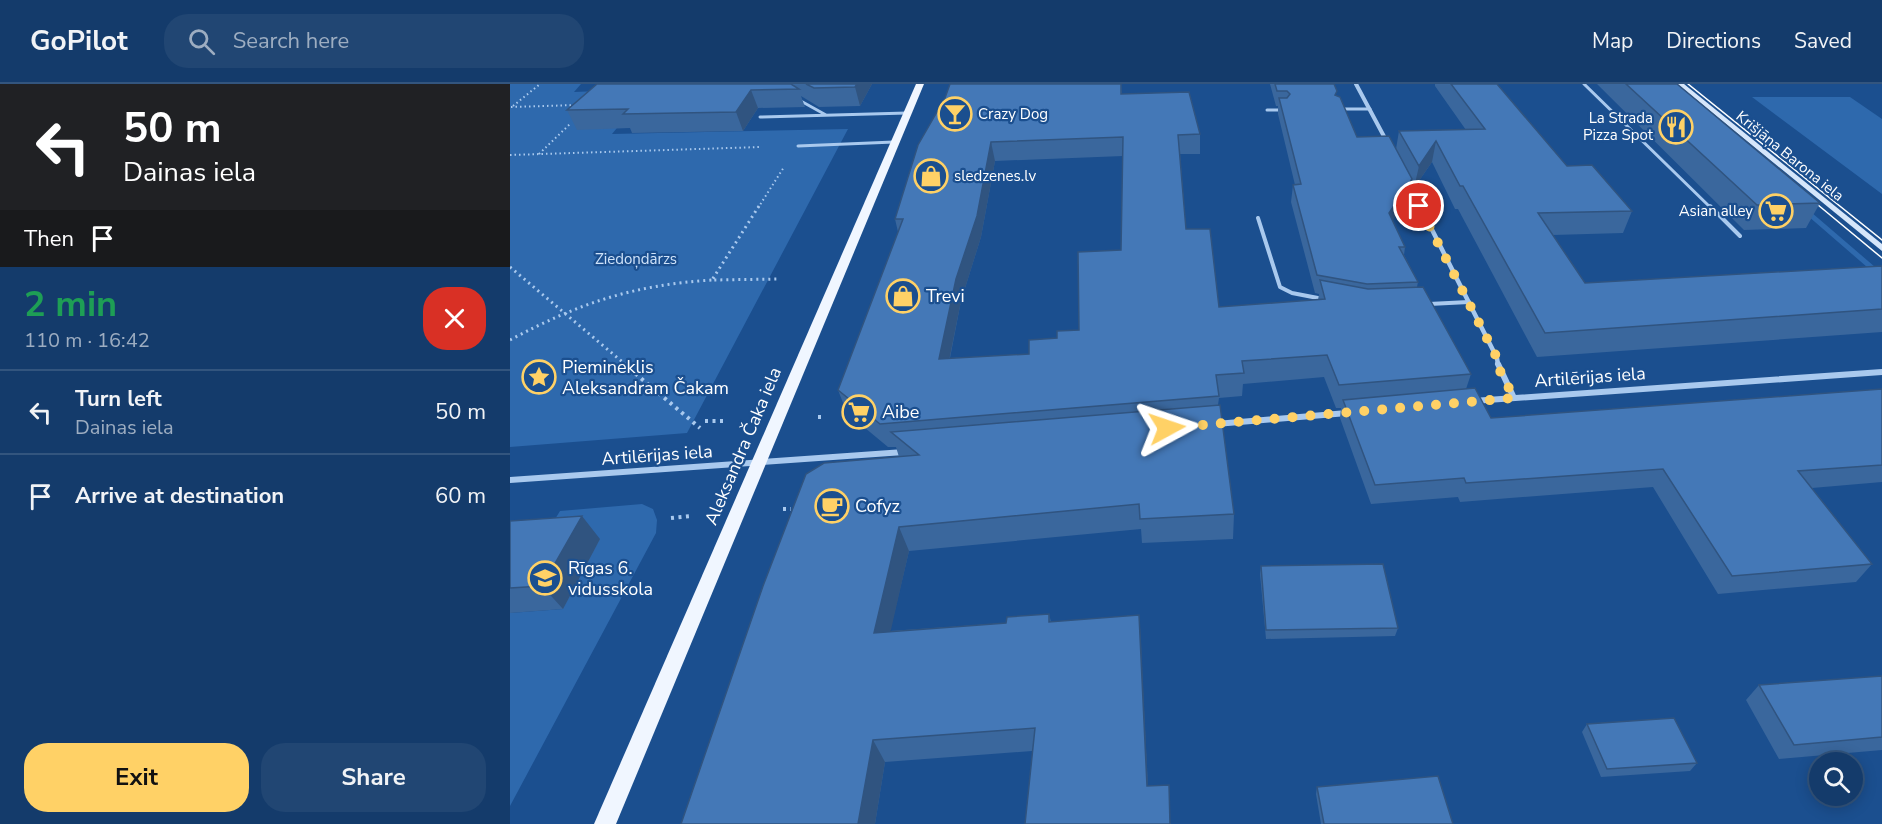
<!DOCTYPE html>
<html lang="en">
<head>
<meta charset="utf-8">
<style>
	:root { --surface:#143b6b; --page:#214673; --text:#f1f3f6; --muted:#9dadc1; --line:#33557e; --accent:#ffd166 }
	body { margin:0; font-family:"Nunito Sans",sans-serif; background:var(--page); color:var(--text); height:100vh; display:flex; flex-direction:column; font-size:22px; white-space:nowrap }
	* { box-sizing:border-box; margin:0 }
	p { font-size:20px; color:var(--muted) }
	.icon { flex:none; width:33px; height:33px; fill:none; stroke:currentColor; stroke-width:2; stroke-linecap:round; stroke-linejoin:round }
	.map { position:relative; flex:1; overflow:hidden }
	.drawer { display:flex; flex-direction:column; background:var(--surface); width:510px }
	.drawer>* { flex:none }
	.banner { background:#202124; color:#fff; overflow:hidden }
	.fabs { position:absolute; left:1299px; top:668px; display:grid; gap:12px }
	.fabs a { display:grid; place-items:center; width:54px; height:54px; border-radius:50%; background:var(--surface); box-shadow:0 3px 15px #0003,0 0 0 2px var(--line); font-size:30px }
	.pin { position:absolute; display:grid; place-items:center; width:51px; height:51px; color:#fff; margin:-26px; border:3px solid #fff; border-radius:50%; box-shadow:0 2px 6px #0007 }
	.me { position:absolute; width:66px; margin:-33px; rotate:85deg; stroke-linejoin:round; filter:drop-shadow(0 0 4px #0008) }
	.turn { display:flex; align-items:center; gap:21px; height:126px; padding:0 24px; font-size:27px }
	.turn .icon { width:78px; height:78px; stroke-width:2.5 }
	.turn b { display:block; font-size:42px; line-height:51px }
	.then { display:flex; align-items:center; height:57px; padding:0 24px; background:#0003; gap:12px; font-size:22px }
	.round { display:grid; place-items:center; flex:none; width:63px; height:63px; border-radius:24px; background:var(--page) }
	.headline { display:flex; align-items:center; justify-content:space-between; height:102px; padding:0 24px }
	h1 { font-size:36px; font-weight:700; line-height:45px; color:#1e9e55 }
	.primary-button { display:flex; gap:12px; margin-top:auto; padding:12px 24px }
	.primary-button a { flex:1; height:69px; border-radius:24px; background:var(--accent); color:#111; font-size:24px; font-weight:700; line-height:69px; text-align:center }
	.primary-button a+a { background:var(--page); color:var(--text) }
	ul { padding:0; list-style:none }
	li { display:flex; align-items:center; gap:18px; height:84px; padding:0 24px; border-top:2px solid var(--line) }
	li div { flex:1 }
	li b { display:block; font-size:22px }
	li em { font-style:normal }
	header { display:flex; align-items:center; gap:36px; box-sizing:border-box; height:84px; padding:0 30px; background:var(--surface); border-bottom:2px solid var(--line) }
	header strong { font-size:28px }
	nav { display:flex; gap:33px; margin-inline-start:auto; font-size:21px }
	.search { width:420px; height:54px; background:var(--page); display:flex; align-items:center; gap:15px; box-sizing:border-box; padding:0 21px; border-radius:24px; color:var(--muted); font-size:22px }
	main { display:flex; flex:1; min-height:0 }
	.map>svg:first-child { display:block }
	.green { fill:#2e69ad }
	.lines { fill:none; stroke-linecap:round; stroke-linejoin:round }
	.path-far2 { stroke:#a9c9ee; stroke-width:2; stroke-dasharray:1.5 3; stroke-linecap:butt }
	.path-far1 { stroke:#a9c9ee; stroke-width:3; stroke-dasharray:2 4; stroke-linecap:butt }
	.path { stroke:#a9c9ee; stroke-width:4; stroke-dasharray:3 4.5; stroke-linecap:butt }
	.lane-far1 { stroke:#a9c9ee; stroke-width:3 }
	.lane { stroke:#a9c9ee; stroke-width:4 }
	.street-far2 { stroke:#a9c9ee; stroke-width:4 }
	.street-far1 { stroke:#a9c9ee; stroke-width:4.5 }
	.street { stroke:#a9c9ee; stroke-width:6 }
	.secondary { fill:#d6e6fa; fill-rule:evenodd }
	.primary { fill:#f0f6ff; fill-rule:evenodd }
	.tram { stroke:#fff; stroke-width:1.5 }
	.wall { fill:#3a679d; fill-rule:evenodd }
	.shaded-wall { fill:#305480 }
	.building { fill:#4478b7; stroke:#305480; stroke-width:1.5; fill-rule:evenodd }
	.route { stroke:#ffd166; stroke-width:10; stroke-dasharray:0 18 }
	.labels { text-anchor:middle; stroke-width:4.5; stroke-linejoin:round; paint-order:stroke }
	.far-poi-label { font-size:15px; fill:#fff; stroke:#1b4f8f; text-anchor:start }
	.far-street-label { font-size:15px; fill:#fff; stroke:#1b4f8f }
	.far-park-label { font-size:15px; fill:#cfe3fa; stroke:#1b4f8f }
	.poi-label { font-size:18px; fill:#fff; stroke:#1b4f8f; text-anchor:start }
	.street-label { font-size:18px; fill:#fff; stroke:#1b4f8f }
</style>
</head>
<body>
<header>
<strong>GoPilot</strong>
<div class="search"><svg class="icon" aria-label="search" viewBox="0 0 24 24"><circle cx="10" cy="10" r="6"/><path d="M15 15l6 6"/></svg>Search here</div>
<nav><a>Map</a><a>Directions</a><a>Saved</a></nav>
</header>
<main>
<section class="drawer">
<div class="banner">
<div class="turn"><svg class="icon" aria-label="left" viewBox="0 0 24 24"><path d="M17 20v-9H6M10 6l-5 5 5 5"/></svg><div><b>50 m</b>Dainas iela</div></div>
<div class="then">Then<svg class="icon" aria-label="arrive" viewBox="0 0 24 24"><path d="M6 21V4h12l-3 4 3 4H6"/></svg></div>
</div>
<div class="headline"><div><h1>2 min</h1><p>110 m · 16:42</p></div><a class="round" style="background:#d93025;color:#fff"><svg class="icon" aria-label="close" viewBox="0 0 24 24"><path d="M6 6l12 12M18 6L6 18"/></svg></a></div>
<ul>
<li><svg class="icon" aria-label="left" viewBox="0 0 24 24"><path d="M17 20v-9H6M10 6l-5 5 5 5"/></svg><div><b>Turn left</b><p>Dainas iela</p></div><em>50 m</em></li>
<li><svg class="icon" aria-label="arrive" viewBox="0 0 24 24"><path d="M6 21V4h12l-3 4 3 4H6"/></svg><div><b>Arrive at destination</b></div><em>60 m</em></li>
</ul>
<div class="primary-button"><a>Exit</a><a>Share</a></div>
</section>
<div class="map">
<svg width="1372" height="740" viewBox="0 0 1372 740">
	<rect width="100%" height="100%" fill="#1b4f8f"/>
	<path class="green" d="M 0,0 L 71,0 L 64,8 L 139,5 L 102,50 L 338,45 L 177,349 L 0,363 Z
		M 1242,13 L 1340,13 L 1372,35 L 1372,110 Z
		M 1216,61 L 1223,61 L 1372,189 L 1372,196 Z
		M 132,420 L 143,425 L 147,436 L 146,449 L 0,722 L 0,529 L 53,525 L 30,460 L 50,427 Z"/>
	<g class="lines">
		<path class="path-far2" d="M 3,22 L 30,0
			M 1,23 L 67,21
			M 29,70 L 61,39
			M 0,71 L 251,63
			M 248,124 L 274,83"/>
		<path class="path-far1" d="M 249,122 L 202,196 L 269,195
			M 0,183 L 116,281
			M 0,256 C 69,219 124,201 202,196"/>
		<path class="path" d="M 114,280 L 190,344
			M 308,333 L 314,333
			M 195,337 L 217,337
			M 273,425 L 281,425
			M 161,434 L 182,432"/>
		<path class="lane-far1" d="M 1074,0 L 1201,124
			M 289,16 L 316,31
			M 829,25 L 860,25
			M 757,26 L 772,26
			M 250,33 L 397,29
			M 288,62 L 384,58"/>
		<path class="lane" d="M 1200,122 L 1230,152
			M 748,134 L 770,203 L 782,209 L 813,215
			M 919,220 L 959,218"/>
		<path class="street-far2" d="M 846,0 L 877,58
			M 898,99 L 911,124"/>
		<path class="street-far1" d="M 910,122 L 987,274 L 988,281"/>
		<path class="street" d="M 988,280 L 1004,314
			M 963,317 L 1372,288
			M 706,340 L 837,329
			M 0,396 L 394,368"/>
		<path class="secondary" d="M 1167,0 L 1174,0 L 1372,160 L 1372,167 Z"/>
		<path class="primary" d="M 406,0 L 414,0 L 106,740 L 84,740 Z"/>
		<path class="tram" d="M 1178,0 L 1372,156
			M 1296,111 L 1372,174"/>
	</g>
	<path class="wall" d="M 87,0 L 362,0 L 350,22 L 309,23 L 291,12 L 295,23 L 248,24 L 233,47 L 122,49 L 120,44 L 67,46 L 57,26 Z
		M 611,0 L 612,10 L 690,50 L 690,70 L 670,70 L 676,145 L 709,223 L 808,216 L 809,210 L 805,209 L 781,118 L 783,101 L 785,101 L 768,30 L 768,22 L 766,22 L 760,0 L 824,0 L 826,11 L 847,53 L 886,65 L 889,47 L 956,46 L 925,2 L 925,0 L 941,0 L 1122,127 L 1113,149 L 1043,151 L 1075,199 L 1372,182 L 1372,248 L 1027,273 L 948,125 L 945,125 L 922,78 L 904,104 L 902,99 L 899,112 L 882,137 L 895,163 L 894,171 L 908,198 L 907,203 L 961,290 L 956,305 L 981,334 L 1372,305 L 1372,398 L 1302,404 L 1362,480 L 1346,498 L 1208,510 L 1143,403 L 950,418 L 948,413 L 861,420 L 830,334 L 831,324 L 826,324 L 814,293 L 733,300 L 732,312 L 709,314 L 708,321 L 724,430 L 723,455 L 632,459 L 631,445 L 399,467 L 380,547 L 496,539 L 539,530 L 541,538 L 629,531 L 638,702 L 661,740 L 522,667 L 375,678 L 365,740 L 171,740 L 389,373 L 386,363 L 378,363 L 337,329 L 328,306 L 388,148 L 385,135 L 408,61 ZM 613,72 L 611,166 L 569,246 L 547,254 L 519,270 L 440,274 L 451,217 L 471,153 L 485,77 Z
		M 1087,0 L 1167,0 L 1310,119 L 1296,144 L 1234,146 Z
		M 0,437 L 90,455 L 53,525 L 0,529 Z
		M 751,482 L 888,544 L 885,552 L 756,555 L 750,490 Z
		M 1372,592 L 1372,666 L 1269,675 L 1236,616 L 1249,601 Z
		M 1077,640 L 1187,679 L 1180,687 L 1091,693 L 1072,648 Z
		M 807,703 L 943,740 L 811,740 L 806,710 Z"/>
	<path class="shaded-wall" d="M 347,0 L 362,0 L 350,22 L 345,3 Z
		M 241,6 L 248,24 L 233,47 L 226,28 Z
		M 926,57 L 922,78 L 904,104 L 909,82 Z
		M 481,58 L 485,77 L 471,153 L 451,217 L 435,297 L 429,275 L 446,195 Z
		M 902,95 L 899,112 L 876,147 L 879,129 Z
		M 72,432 L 90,455 L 53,525 L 32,502 Z
		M 389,443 L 399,467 L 375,572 L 364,549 Z
		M 629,531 L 631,555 L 639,723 L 637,702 Z
		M 363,656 L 375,678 L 365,740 L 348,740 Z"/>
	<path class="building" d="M 87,0 L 281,0 L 289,5 L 241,6 L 226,28 L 113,30 L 118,25 L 57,26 Z
		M 296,0 L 347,0 L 345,3 L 304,4 Z
		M 440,0 L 611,0 L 611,10 L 679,8 L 690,50 L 668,51 L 676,145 L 700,145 L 709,223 L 815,215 L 810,196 L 858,205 L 913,203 L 961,290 L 829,301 L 817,271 L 732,277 L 734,289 L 706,291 L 709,312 L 370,340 L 328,306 L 393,135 L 385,135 L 408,61 L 435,14 ZM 613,53 L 611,166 L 568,168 L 569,246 L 547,247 L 547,254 L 519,256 L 519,270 L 429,275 L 446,195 L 467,132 L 481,58 Z
		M 765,0 L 824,0 L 827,7 L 825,11 L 830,13 L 847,53 L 879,52 L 902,95 L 879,129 L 895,163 L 889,163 L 908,198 L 857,200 L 807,191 L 783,101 L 791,100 L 769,14 L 777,14 L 780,10 L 777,7 L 767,7 Z
		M 941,0 L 987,0 L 1057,82 L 1082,81 L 1122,127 L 1028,129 L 1075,199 L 1372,182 L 1372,225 L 1035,249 L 953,102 L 950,102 L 926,57 L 909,82 L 889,47 L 975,45 Z
		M 1116,0 L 1167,0 L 1310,119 L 1247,121 Z
		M 965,304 L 981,334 L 1372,305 L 1372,381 L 1288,387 L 1362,480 L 1222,492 L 1153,385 L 956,399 L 954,394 L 865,401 L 833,316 Z
		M 710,321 L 724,430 L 630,435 L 629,420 L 389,443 L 364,549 L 496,539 L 497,533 L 539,530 L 539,538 L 629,531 L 637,702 L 659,701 L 660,740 L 515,740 L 525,644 L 363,656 L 348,740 L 171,740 L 253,502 L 296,390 L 314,379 L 409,371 L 381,348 Z
		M 72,432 L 32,502 L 0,504 L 0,437 Z
		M 873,480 L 888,544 L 756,546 L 751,482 Z
		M 1372,592 L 1372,653 L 1284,661 L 1249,601 Z
		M 1164,634 L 1187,679 L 1097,685 L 1077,640 Z
		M 928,692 L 943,740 L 814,740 L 807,703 Z"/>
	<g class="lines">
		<path class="route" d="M 657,344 L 1004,314 L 989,285 L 987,274 L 909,122"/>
	</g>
	<defs>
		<symbol id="bar-ring" viewBox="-11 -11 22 22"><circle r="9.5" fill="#1b4f8f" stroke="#ffd166" stroke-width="1.5"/><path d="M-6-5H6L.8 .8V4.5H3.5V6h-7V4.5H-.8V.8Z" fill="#ffd166"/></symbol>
		<symbol id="restaurant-ring" viewBox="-11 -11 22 22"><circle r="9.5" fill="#1b4f8f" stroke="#ffd166" stroke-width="1.5"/><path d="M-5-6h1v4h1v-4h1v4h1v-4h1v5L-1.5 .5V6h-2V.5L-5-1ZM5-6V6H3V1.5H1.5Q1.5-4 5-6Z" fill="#ffd166"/></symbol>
		<symbol id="shop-ring" viewBox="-11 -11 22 22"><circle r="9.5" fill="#1b4f8f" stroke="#ffd166" stroke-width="1.5"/><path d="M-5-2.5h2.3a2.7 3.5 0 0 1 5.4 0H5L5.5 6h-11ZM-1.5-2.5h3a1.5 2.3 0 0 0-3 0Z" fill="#ffd166"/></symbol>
		<symbol id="supermarket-ring" viewBox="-11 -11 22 22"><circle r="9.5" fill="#1b4f8f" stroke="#ffd166" stroke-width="1.5"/><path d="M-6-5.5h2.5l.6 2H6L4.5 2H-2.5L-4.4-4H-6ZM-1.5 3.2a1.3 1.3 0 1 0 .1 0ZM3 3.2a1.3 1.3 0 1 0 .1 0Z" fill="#ffd166"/></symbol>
		<symbol id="sight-ring" viewBox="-11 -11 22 22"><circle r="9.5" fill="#1b4f8f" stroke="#ffd166" stroke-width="1.5"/><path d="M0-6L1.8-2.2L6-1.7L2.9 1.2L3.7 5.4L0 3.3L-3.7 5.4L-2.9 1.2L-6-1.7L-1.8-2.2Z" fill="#ffd166"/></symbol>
		<symbol id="cafe-ring" viewBox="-11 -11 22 22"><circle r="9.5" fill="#1b4f8f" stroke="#ffd166" stroke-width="1.5"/><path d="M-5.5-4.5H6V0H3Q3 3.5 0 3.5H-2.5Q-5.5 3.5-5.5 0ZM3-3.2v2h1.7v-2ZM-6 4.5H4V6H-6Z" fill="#ffd166"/></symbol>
		<symbol id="school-ring" viewBox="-11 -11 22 22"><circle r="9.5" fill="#1b4f8f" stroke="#ffd166" stroke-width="1.5"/><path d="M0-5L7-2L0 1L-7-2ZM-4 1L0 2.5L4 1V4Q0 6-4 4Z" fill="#ffd166"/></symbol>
	</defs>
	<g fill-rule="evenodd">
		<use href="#bar-ring" x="426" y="11" width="38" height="38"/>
		<use href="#restaurant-ring" x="1147" y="24" width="38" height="38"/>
		<use href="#shop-ring" x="402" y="73" width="38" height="38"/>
		<use href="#supermarket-ring" x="1247" y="108" width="38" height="38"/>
		<use href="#shop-ring" x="374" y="193" width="38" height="38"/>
		<use href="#sight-ring" x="10" y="274" width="38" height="38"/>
		<use href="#supermarket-ring" x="330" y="309" width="38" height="38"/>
		<use href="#cafe-ring" x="303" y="403" width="38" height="38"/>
		<use href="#school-ring" x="16" y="475" width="38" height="38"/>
	</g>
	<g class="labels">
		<g class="far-poi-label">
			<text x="468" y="35">Crazy Dog</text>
			<text x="1143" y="39" text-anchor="end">La Strada<tspan x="1143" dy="17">Pizza Spot</tspan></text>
			<text x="444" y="97">sledzenes.lv</text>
			<text x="1243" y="132" text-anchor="end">Asian alley</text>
		</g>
		<g class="far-street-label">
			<text transform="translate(1280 72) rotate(39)" y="5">Krišjāņa Barona iela</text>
		</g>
		<g class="far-park-label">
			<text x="126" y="180">Ziedoņdārzs</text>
		</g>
		<g class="poi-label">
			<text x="416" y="218">Trevi</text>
			<text x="52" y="289">Piemineklis<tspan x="52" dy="21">Aleksandram Čakam</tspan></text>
			<text x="372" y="334">Aibe</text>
			<text x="345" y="428">Cofyz</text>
			<text x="58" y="490">Rīgas 6.<tspan x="58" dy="21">vidusskola</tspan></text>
		</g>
		<g class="street-label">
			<text transform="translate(1080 293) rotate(-4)" y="6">Artilērijas iela</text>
			<text transform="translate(233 362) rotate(-67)" y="6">Aleksandra Čaka iela</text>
			<text transform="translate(147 371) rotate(-4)" y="6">Artilērijas iela</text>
		</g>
	</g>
</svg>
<div class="fabs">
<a><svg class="icon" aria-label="search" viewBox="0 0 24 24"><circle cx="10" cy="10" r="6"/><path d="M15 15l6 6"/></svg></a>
</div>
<div class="pin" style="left:909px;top:122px;background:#d93025"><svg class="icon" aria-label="arrive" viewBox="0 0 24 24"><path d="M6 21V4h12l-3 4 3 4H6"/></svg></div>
<svg class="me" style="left:657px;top:344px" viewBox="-20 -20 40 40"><path d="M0-17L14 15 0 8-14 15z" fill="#ffd166" stroke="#fff" stroke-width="4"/></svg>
</div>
</main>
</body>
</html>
